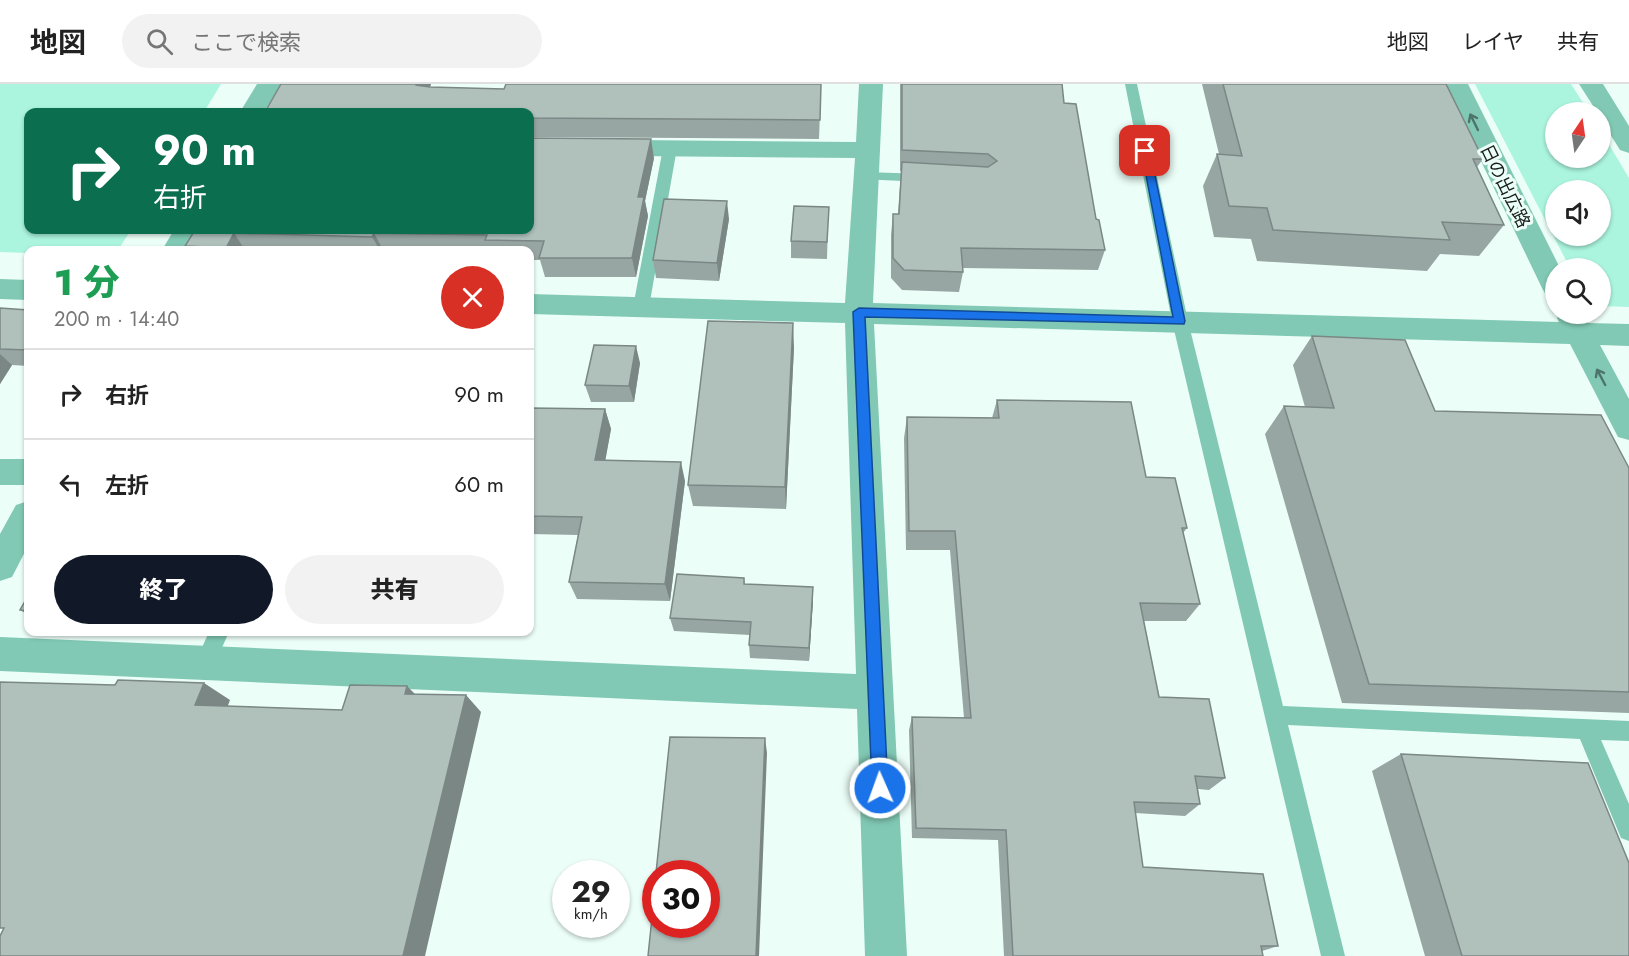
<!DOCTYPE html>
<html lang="ja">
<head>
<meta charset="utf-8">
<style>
	:root { --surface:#fff; --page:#f2f2f2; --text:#222; --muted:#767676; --line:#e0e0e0; --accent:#111827 }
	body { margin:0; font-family:Jost,"Noto Sans JP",sans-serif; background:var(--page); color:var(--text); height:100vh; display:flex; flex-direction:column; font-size:22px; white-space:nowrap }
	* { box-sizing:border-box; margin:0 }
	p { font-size:20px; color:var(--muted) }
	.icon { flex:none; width:33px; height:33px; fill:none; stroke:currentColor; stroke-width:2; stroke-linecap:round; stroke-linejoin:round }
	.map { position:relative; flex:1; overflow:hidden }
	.side { position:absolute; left:24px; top:162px; width:510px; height:390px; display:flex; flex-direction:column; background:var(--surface); border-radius:12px; box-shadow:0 2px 4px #0004 }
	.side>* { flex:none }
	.hud { position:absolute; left:24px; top:24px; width:510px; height:126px; border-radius:12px; box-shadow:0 2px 4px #0004; background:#0b6e4f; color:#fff; overflow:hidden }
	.needle { width:39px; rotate:13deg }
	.controls { position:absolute; left:1545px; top:18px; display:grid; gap:12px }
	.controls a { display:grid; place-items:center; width:66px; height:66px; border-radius:50%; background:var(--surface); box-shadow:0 2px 4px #0004; font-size:30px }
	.speed { position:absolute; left:552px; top:776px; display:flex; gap:12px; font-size:30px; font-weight:700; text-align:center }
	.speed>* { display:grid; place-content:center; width:78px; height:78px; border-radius:50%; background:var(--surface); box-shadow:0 2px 4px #0004; line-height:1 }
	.speed small { font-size:15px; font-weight:400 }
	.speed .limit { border:9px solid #d22; background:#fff; color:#111 }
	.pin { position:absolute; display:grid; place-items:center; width:51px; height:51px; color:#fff; margin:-26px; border-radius:12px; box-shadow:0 3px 9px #0006 }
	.me { position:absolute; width:66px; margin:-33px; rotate:358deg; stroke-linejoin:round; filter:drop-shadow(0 0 4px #0008) }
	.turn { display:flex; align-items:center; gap:21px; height:126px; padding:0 30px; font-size:27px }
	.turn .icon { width:78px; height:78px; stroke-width:2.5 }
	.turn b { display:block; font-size:42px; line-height:51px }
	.round { display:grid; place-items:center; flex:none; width:63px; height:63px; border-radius:32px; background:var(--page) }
	.overview { display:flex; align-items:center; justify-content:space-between; height:102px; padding:0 30px }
	h1 { font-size:36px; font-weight:800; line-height:45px; color:#1e9e55 }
	.primary-button { display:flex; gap:12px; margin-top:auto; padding:12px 30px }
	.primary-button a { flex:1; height:69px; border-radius:36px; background:var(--accent); color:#fff; font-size:24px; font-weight:800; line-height:69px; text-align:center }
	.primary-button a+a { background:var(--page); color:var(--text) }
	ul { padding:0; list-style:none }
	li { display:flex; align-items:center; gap:18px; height:90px; padding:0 30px; border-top:2px solid var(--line) }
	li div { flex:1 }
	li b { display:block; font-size:22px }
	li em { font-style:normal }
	header { display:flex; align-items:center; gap:36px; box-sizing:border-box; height:84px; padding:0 30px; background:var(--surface); border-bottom:2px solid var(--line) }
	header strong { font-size:28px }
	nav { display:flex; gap:33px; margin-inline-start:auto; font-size:21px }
	.search { width:420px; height:54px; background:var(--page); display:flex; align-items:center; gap:15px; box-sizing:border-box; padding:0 21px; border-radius:33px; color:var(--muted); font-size:22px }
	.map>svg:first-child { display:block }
	.green { fill:#abf5df; fill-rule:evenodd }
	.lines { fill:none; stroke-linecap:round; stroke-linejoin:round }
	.service { fill:#81c9b4; fill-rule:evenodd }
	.minor { fill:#81c9b4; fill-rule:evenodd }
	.tertiary { fill:#81c9b4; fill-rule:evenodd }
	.wall { fill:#97a6a2 }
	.shaded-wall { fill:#7b8784 }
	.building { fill:#b0c1bc; stroke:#7b8784; stroke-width:1.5 }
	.oneway { stroke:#4c7468 }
	.route { fill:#1a73e8; stroke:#114b97; stroke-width:1.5 }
	.labels { text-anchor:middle; stroke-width:6; stroke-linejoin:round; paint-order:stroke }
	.far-street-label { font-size:18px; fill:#181e1c; stroke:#ecfef8 }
</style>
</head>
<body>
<header>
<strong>地図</strong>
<div class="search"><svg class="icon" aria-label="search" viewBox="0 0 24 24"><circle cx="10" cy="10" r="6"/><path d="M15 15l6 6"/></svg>ここで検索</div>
<nav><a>地図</a><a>レイヤ</a><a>共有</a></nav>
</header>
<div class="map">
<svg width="1629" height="872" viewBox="0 0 1629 872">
	<rect width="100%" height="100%" fill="#ecfef8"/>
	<path class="green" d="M 0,0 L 221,0 L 204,28 L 28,28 L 28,146 L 131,146 L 118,166 L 28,166 L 28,169 L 0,168 Z
		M 1475,0 L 1571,0 L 1589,28 L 1556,28 L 1556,74 L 1600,74 L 1601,47 L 1629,94 L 1629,223 L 1601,222 L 1600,184 L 1570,184 ZM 1556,106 L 1600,106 L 1600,152 L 1556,152 Z"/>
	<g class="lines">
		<path class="service" d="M 1125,0 L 1137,0 L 1188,237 L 1283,622 L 1629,637 L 1629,657 L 1601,656 L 1629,720 L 1629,757 L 1621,754 L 1580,655 L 1288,641 L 1345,872 L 1321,872 L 1172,237 Z
			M 670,60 L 677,64 L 649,223 L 641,229 L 633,223 L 663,64 Z
			M 865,88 L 924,90 L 931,94 L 924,98 L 860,95 L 860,89 Z
			M 209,548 L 229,548 L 212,586 L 205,588 L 198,586 L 195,579 Z"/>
		<path class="minor" d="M 859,0 L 883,0 L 873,219 L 1559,238 L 1557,234 L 1559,230 L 1583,230 L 1588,239 L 1629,240 L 1629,262 L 1600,261 L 1629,315 L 1629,356 L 1618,353 L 1570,260 L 874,240 L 907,872 L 865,872 L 857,625 L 0,587 L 0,553 L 856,590 L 845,239 L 530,230 L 530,210 L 845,219 L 855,74 L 530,71 L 530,55 L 856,58 Z
			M 1444,0 L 1468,0 L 1560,184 L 1556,184 L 1556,214 L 1546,211 L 1542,204 Z
			M 1579,0 L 1603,0 L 1629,42 L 1629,69 L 1620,66 L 1600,34 L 1600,28 L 1597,28 Z
			M 0,195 L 28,196 L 28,216 L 0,215 Z
			M 0,375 L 28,375 L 28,401 L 0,401 Z"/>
		<path class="tertiary" d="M 257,0 L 281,0 L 264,28 L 240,28 Z
			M 174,146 L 200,146 L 188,166 L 162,166 Z
			M 28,417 L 28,462 L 12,493 L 0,497 L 0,450 L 16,421 Z"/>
	</g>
	<path class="wall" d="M 431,0 L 430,3 L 504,5 L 821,0 L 819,55 L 530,53 L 530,28 L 265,28 Z
		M 900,0 L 1062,0 L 1064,19 L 1105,166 L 1098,186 L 962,184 L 963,188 L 959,208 L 902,206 L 891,194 L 891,151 L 893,130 L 898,130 L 901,87 L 900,87 Z
		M 1202,0 L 1446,0 L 1483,75 L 1477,83 L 1504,141 L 1479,172 L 1440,170 L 1427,187 L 1257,177 L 1251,155 L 1214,153 L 1203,102 L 1217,70 L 1219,70 Z
		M 654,74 L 645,117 L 648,132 L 636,193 L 545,193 L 540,176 L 530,176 L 530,166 L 188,166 L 185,162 L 195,146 Z
		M 729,135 L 719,197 L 656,194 L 653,176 Z
		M 828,141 L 827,175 L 791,174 L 791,157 Z
		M 0,224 L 28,226 L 28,282 L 12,281 L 0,300 Z
		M 1312,252 L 1435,327 L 1629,384 L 1629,629 L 1342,619 L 1265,350 L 1284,322 L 1305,323 L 1293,281 Z
		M 794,263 L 786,425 L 693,422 L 688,401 Z
		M 640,279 L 634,318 L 591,318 L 585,301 Z
		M 997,316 L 1146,393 L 1187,444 L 1183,449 L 1200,520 L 1186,537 L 1144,537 L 1159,613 L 1225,694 L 1209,706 L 1198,705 L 1200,720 L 1185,732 L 1135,729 L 1143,783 L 1278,862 L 1262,867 L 1263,872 L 1004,872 L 998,756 L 912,754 L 909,646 L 912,633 L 964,634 L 950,466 L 906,466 L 904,354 L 907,333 L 992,334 Z
		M 530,324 L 605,325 L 611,345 L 605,376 L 685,397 L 670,517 L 577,515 L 569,498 L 578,451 L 530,450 Z
		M 744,494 L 745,500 L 813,517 L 809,577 L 750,574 L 749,561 L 750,551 L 674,547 L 670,534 Z
		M 28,512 L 28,531 L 20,526 Z
		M 1401,670 L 1629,872 L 1425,872 L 1372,687 Z"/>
	<path class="shaded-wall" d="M 416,0 L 431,0 L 424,21 L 416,1 Z
		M 651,55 L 654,74 L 645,117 L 648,132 L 636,193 L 632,174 L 638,113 Z
		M 727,117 L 729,135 L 719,197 L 717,179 Z
		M 234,149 L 245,166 L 227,166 L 226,164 Z
		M 374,149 L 383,166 L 380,166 L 372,153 Z
		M 793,239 L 794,263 L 786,425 L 785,403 Z
		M 636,262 L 640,279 L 634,318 L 629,302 Z
		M 0,270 L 12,281 L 0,300 Z
		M 605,325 L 611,345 L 602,395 L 595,376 Z
		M 681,378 L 685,397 L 670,517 L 665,500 Z
		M 813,503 L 813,517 L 809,577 L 809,564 Z
		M 204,599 L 230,616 L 222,637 L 195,621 Z
		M 407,602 L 424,619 L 405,610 Z
		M 466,611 L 481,628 L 425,872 L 403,872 Z
		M 765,654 L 767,669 L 759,872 L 756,872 Z"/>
	<path class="building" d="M 281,0 L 416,0 L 416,1 L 430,3 L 504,5 L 506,0 L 821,0 L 820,36 L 530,34 L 530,28 L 265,28 Z
		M 902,0 L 1062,0 L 1064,19 L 1076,20 L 1096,135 L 1099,136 L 1105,166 L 961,164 L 963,188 L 904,186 L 893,174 L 893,130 L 899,130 L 902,78 L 988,83 L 997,77 L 988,70 L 902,66 Z
		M 1223,0 L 1446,0 L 1483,75 L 1473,75 L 1504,141 L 1442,138 L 1450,156 L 1273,146 L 1267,124 L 1229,122 L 1217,70 L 1242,72 Z
		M 530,54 L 651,55 L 638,113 L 644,113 L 632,174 L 539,174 L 544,157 L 485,156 L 487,151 L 374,149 L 372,153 L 234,149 L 226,164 L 185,162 L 195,146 L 530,146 Z
		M 664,115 L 727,117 L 717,179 L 653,176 Z
		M 794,122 L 829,123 L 827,158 L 791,157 Z
		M 0,224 L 28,226 L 28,266 L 0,265 Z
		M 708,237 L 793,239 L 785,403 L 688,401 Z
		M 1312,252 L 1405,256 L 1435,327 L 1601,331 L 1629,384 L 1629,608 L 1369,600 L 1284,322 L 1334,324 Z
		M 594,261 L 636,262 L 629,302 L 585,301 Z
		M 997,316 L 1131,318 L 1146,393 L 1175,394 L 1187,444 L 1182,444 L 1200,520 L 1140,519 L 1159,613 L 1209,615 L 1225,694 L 1195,692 L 1200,720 L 1134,718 L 1143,783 L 1263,790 L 1278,862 L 1261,862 L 1263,872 L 1013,872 L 1006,746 L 916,744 L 912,633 L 971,634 L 955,447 L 909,447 L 907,333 L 999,334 Z
		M 530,324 L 605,325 L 595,376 L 681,378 L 665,500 L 569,498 L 582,433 L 530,432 Z
		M 677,490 L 744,494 L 744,500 L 813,503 L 809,564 L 749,561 L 751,538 L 670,534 Z
		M 28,512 L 28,527 L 20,526 Z
		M 118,596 L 204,599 L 195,621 L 342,626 L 350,601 L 407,602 L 405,610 L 466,611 L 403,872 L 0,872 L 0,852 L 4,844 L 0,844 L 0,598 L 115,601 Z
		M 670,653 L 765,654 L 756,872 L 648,872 L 656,795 L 656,840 L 706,840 L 706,789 L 656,789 Z
		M 1401,670 L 1588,679 L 1629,779 L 1629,872 L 1462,872 Z"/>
	<defs><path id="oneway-shaft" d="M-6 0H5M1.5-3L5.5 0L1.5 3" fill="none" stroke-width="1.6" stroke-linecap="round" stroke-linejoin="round" transform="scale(1.5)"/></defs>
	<g class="oneway">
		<use href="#oneway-shaft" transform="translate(1474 38) rotate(-116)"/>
		<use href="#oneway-shaft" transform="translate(1601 293) rotate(-118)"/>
	</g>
	<path class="route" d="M 1141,65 L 1150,67 L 1185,237 L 1184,240 L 865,233 L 888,704 L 885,710 L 880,712 L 874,710 L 872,704 L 853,228 L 859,224 L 1173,233 Z"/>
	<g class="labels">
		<g class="far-street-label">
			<text transform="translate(1505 102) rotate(64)" y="6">日の出広路</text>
		</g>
	</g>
</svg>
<div class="controls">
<a><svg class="needle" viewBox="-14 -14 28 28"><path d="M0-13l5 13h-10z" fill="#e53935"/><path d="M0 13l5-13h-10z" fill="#767676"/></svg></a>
<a><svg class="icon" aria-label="sound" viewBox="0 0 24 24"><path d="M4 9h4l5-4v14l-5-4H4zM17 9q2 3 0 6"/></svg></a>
<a><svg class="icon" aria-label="search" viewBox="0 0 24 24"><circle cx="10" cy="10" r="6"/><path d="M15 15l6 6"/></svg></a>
</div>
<div class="speed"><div>29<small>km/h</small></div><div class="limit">30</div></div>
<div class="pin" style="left:1145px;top:67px;background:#d93025"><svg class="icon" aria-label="arrive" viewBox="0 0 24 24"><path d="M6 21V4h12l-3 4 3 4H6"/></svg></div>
<svg class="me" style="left:880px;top:704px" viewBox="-20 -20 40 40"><circle r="17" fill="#1a73e8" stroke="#fff" stroke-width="3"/><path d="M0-11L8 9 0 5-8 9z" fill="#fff"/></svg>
<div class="hud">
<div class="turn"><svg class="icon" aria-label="right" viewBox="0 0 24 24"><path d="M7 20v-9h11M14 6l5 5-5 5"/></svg><div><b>90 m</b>右折</div></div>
</div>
<section class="side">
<div class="overview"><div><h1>1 分</h1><p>200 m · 14:40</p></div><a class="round" style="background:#d93025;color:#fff"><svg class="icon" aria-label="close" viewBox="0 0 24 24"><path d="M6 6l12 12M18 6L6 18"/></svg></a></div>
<ul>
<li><svg class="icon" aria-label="right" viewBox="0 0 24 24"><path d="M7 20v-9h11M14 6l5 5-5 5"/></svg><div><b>右折</b></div><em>90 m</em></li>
<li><svg class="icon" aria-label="left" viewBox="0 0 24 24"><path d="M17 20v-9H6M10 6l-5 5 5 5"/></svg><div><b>左折</b></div><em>60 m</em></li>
</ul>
<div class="primary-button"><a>終了</a><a>共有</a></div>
</section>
</div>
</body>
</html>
